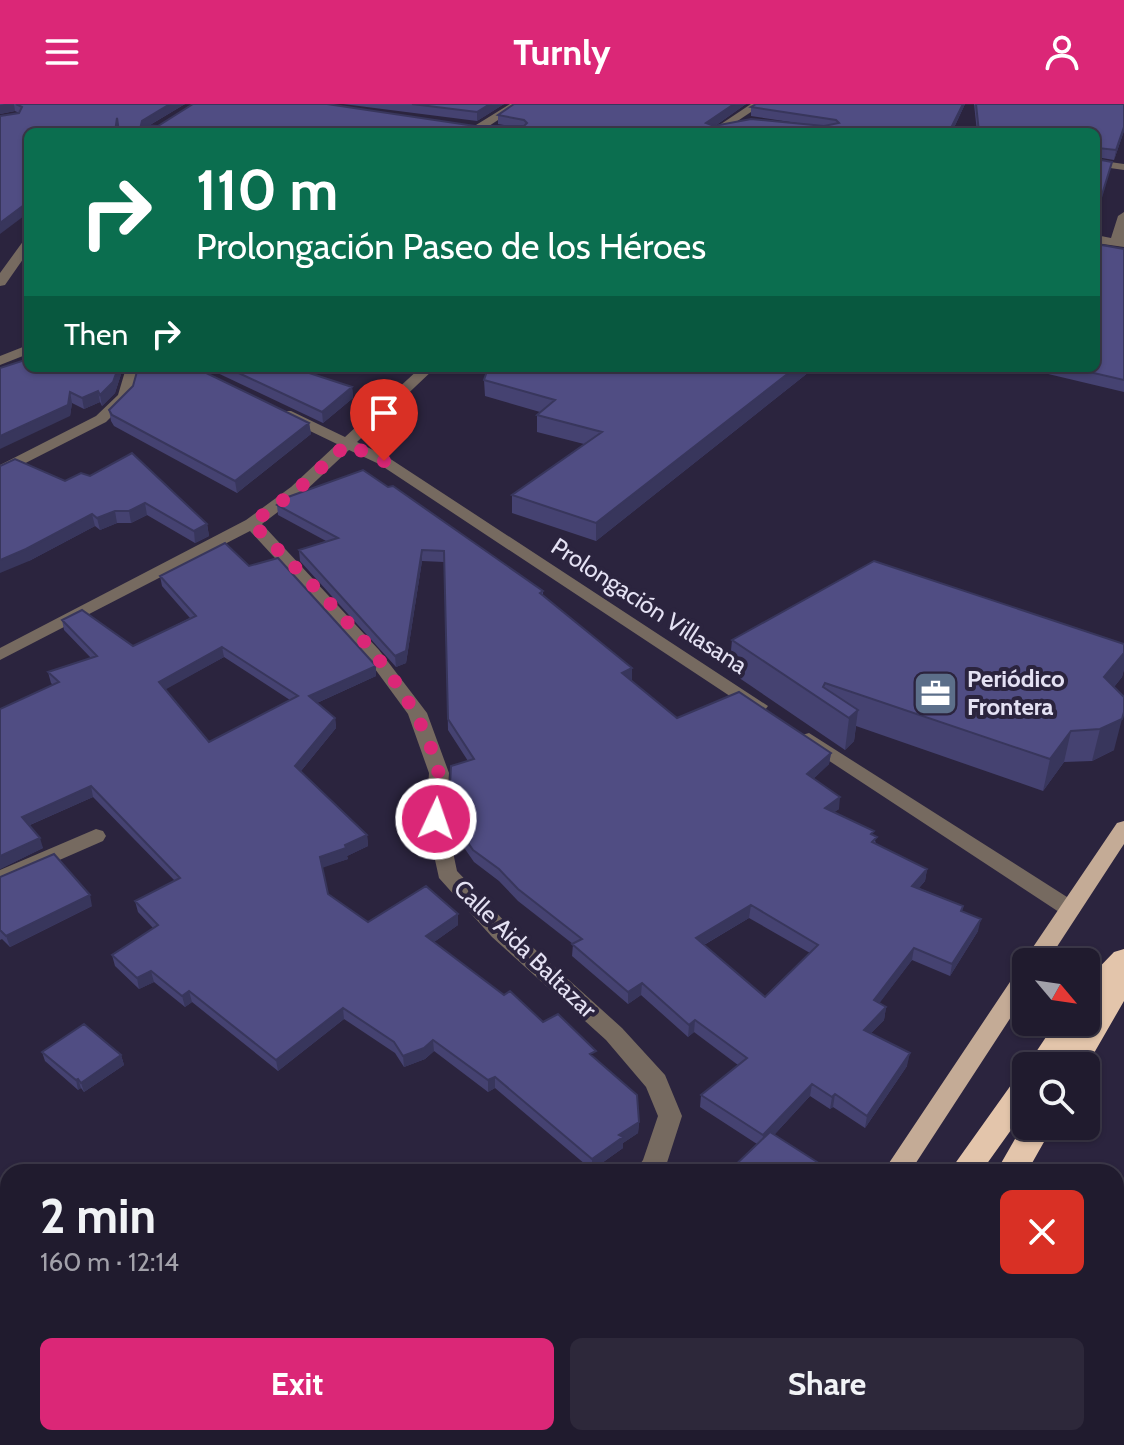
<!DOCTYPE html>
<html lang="en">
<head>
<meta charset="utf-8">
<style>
	:root { --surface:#201b2e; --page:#2d283a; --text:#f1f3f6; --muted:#a2a1aa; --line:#3d394a; --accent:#db2777 }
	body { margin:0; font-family:Cabin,sans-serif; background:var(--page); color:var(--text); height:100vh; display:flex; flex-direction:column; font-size:30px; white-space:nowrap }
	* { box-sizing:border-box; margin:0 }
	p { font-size:26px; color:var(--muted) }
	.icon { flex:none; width:44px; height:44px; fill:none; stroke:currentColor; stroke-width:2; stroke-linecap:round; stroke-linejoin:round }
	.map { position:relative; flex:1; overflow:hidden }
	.panel { position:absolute; left:0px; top:1060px; width:1124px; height:282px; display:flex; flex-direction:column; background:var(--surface); border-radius:24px 24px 0 0; box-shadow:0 2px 6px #0004,0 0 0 2px var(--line) }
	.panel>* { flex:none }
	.guide { position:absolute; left:24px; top:24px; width:1076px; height:244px; border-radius:12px; box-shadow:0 2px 6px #0004,0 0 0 2px var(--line); background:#0b6e4f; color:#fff; overflow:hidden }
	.needle { width:52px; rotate:119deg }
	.fabs { position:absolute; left:1012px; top:844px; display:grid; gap:16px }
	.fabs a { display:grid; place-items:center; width:88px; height:88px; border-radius:12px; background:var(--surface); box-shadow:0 2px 6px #0004,0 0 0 2px var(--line); font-size:40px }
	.pin { position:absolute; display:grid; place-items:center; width:68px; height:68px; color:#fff; margin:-82px -34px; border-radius:50% 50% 50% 0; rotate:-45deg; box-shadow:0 0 8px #0007 }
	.pin .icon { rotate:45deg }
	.me { position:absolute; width:88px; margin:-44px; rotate:3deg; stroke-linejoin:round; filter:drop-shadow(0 0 6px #0008) }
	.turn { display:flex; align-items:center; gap:28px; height:168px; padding:0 40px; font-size:36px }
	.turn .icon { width:104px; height:104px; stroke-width:2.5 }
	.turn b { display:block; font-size:56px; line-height:68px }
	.then { display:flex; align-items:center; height:76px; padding:0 40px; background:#0003; gap:16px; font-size:30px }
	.round { display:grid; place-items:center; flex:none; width:84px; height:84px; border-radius:12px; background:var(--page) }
	.headline { display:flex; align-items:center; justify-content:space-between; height:136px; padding:0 40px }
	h1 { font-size:48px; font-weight:700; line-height:60px }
	.button { display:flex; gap:16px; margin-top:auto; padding:16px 40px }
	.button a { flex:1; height:92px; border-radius:12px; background:var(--accent); color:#fff; font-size:32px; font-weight:700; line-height:92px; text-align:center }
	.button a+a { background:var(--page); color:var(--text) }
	header { display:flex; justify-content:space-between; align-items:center; height:104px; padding:0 40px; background:var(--accent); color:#fff; font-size:36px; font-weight:700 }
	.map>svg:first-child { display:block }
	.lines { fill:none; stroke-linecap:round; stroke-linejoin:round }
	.minor { fill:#766a60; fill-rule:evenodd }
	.major { fill:#c4ab96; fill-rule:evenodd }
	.highway { fill:#e3c5ab; fill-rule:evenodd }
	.wall { fill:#454271; fill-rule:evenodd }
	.shaded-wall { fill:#38365c }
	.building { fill:#504d83; stroke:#38365c; stroke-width:2; fill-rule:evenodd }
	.route { stroke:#db2777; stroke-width:14; stroke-dasharray:0 25.2 }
	.labels { text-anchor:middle; stroke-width:8; stroke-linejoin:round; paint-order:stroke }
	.street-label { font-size:24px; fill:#e4e1f3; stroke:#2b243e }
	.poi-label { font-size:24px; font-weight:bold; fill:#e4e1f3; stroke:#2b243e; text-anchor:start }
</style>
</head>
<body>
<header><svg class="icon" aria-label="menu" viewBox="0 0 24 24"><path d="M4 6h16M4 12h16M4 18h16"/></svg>Turnly<svg class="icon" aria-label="person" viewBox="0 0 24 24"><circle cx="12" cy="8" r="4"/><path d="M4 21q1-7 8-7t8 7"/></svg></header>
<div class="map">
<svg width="1124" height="1341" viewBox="0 0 1124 1341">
	<rect width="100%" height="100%" fill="#2b243e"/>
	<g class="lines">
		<path class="minor" d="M 510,0 L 522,0 L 486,24 L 486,28 L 476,28 L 476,21 Z
			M 751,0 L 763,0 L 721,28 L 709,28 Z
			M 1096,56 L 1124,60 L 1124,66 L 1096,62 Z
			M 1124,108 L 1124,143 L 1096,139 L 1096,131 L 1111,134 L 1118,112 Z
			M 28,135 L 28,148 L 5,181 L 0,182 L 0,169 L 24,136 Z
			M 28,241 L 28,250 L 0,261 L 0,252 Z
			M 126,264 L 140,264 L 132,292 L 106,318 L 0,372 L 0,361 L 96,312 L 118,291 Z
			M 420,264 L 435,264 L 357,338 L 389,354 L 768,602 L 765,606 L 751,606 L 379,360 L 349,346 L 303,389 L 262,420 L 379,546 L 427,609 L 449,669 L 446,715 L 457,767 L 508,821 L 622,924 L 665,971 L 682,1012 L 664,1068 L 634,1068 L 643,1056 L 658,1012 L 646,983 L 606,936 L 492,833 L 439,774 L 426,715 L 429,669 L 408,610 L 367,554 L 250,427 L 0,556 L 0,544 L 246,416 L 291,383 L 337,340 L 281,313 L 281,307 L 291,307 L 345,333 Z
			M 809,629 L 1078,800 L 1081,805 L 1078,810 L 1062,810 L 802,639 L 799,635 L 802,631 Z
			M 96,725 L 103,727 L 106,732 L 103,737 L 0,782 L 0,766 Z
			M 290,1334 L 326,1334 L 323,1341 L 287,1341 Z"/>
		<path class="major" d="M 1124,717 L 1124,740 L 1047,858 L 1026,858 L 1026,862 L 1024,858 L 1027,852 L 1117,719 Z
			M 1026,864 L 1026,890 L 910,1068 L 883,1068 L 1018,866 Z
			M 704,1334 L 736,1334 L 733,1341 L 701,1341 Z"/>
		<path class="highway" d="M 1124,845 L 1124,897 L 1086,963 L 1057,962 L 1063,952 L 1056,962 L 1026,963 L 1056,918 L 1086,918 L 1090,907 L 1086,908 L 1086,877 L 1114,848 Z
			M 1026,971 L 1026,1005 L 981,1068 L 949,1068 L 1016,974 Z
			M 1026,1016 L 1026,1022 L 1053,1022 L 1027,1068 L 996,1068 Z
			M 754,1334 L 792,1334 L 789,1341 L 751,1341 Z
			M 838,1334 L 875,1334 L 872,1341 L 835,1341 Z"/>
	</g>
	<path class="wall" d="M 0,0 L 185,0 L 150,21 L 510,22 L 498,20 L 498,11 L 514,0 L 746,0 L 715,22 L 797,19 L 751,12 L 751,3 L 756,0 L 965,0 L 952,28 L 119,28 L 119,23 L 28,28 L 19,9 L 15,7 L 0,10 Z
		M 343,0 L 504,0 L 477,17 Z
		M 974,0 L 1124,0 L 1124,27 L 1114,56 L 1096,53 L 1096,28 L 977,28 Z
		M 1124,145 L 1124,288 L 1023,264 L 1096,264 Z
		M 28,264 L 123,264 L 115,289 L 102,302 L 100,298 L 84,305 L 72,299 L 70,312 Z
		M 207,264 L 294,264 L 352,283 L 353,294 L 323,319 Z
		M 814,264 L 596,437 L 512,409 L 512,391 L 584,340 L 537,328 L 537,311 L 540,308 L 485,292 L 484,276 Z
		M 133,282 L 309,319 L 311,330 L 237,389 L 114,322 L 111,317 L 109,306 Z
		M 363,366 L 543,487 L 543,491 L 632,564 L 630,576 L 677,614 L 831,649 L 829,660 L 813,675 L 839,705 L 834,708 L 874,732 L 876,740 L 927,765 L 925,777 L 919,784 L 963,802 L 962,807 L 978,827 L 950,872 L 912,856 L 879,899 L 886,903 L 884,916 L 871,929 L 907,962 L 865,1024 L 833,1003 L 830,1005 L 810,992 L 774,1031 L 828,1065 L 827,1068 L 728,1068 L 757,1040 L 700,1003 L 701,991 L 738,961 L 694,928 L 688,933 L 641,891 L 628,900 L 572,852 L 573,840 L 518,797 L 499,777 L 474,758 L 451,725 L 449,700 L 468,657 L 448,626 L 444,458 L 422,457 L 406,559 L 396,563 L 300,457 L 299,446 L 326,437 L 278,411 L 277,401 ZM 749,814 L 810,849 L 765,893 L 704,841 Z
		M 81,369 L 207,420 L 209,432 L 195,439 L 147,411 L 131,419 L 117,419 L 100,426 L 95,422 L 29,457 L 65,377 Z
		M 249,462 L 376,572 L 317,599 L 335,614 L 336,624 L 301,667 L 367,731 L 368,742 L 347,752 L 348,755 L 322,763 L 328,790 L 368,818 L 458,810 L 458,821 L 434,838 L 504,891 L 596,955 L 639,1018 L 638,1029 L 623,1039 L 623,1044 L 592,1066 L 495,984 L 488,988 L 434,947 L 425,955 L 404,963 L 395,949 L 344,915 L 278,967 L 192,898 L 185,903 L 154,878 L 139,885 L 115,862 L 112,851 L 153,824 L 138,808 L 135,797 L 175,777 L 93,693 L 30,721 L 43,744 L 0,765 L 0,605 L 53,581 L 51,579 L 48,568 L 91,554 L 64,526 L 62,516 L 133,542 L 190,514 L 162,482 L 160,472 ZM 224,553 L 290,596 L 209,638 L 165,585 Z
		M 732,536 L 1124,540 L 1124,565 L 1122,573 L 1114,583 L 1114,646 L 1092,657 L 1064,658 L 1043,687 L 856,622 L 854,637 L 845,646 L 729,567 Z
		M 0,773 L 92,802 L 10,843 L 2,835 L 0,836 Z
		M 42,948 L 121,951 L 124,961 L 84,988 L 81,984 L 78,986 L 45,957 Z"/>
	<path class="shaded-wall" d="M 5,0 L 14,0 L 15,7 L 0,10 L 0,1 Z
		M 170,0 L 185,0 L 143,25 L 141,21 L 142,17 Z
		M 490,0 L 504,0 L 477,17 L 477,8 Z
		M 734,0 L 746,0 L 706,28 L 706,19 Z
		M 963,0 L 965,0 L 952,28 L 949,28 Z
		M 1124,23 L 1124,27 L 1114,56 L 1116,46 Z
		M 28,98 L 28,109 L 0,130 L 0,119 Z
		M 118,264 L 123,264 L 115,289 L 102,302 L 100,291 Z
		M 795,264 L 814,264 L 596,437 L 596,419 Z
		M 352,283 L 353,294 L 323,319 L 322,308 Z
		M 98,287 L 100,298 L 84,305 L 82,294 Z
		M 70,288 L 72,299 L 70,312 L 0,345 L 0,332 Z
		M 309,319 L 311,330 L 237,389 L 235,377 Z
		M 145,399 L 147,411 L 131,419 L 129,407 Z
		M 115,407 L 117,419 L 100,426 L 97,414 Z
		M 92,410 L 95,422 L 29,457 L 0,469 L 0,456 Z
		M 207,420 L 209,432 L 195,439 L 194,427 Z
		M 422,446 L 422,457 L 406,559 L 396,563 L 395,552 Z
		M 222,543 L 224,553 L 161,588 L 159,578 Z
		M 1124,549 L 1124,565 L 1122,573 L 1097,604 L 1104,573 Z
		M 376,562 L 376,572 L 310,602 L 309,592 Z
		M 632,564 L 632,576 L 621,580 L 622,569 Z
		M 858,606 L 854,637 L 845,646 L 849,614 Z
		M 335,614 L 336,624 L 296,673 L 295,662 Z
		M 1122,615 L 1114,646 L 1092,657 L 1100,625 Z
		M 1071,627 L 1064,658 L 1043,687 L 1050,655 Z
		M 831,649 L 829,660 L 806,682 L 807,670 Z
		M 91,682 L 93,693 L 25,723 L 22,713 Z
		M 840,693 L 839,705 L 823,716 L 825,704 Z
		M 367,731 L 368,742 L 347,752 L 348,755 L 322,764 L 320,753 Z
		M 40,734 L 43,744 L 0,765 L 0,752 Z
		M 927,765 L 925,777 L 910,794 L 912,782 Z
		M 90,791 L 92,802 L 10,843 L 6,832 Z
		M 751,801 L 749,814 L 695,846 L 696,834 Z
		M 458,810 L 458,821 L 427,843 L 426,832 Z
		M 981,815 L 978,827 L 950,872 L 952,860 Z
		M 914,844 L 912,856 L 872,909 L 874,896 Z
		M 151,867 L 154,878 L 139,885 L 137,874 Z
		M 642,879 L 641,891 L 628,900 L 628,888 Z
		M 189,887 L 192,898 L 185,903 L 182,892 Z
		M 886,903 L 884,916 L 862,938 L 864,926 Z
		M 343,904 L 344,915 L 278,967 L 276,956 Z
		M 695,916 L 694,928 L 688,933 L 689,921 Z
		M 433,936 L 434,947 L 425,955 L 404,963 L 403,952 Z
		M 910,949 L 907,962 L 865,1024 L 867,1012 Z
		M 121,951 L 124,961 L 84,988 L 81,979 Z
		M 495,973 L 495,984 L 488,988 L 488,976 Z
		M 78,975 L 81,984 L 78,986 L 76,976 Z
		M 812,980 L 810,992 L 762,1044 L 763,1031 Z
		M 835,990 L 833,1003 L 830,1005 L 832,993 Z
		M 639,1018 L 638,1029 L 623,1039 L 623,1044 L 592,1066 L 592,1055 L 619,1031 Z
		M 7,1118 L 8,1129 L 0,1135 L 0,1122 Z"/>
	<path class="building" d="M 16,0 L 170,0 L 142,17 L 141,21 L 158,22 L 193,0 L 327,0 L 475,22 L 524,22 L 527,19 L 524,16 L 498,11 L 514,0 L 734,0 L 706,19 L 714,22 L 751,15 L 824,22 L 839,19 L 836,16 L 751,3 L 756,0 L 963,0 L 949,28 L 697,28 L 671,25 L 665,28 L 119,28 L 117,14 L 115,28 L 28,28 L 28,98 L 0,119 L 0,12 L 19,9 L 22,3 Z
		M 412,0 L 490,0 L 477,8 Z
		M 976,0 L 1124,0 L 1124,23 L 1116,46 L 1098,44 L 1096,46 L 1096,28 L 979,28 Z
		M 1096,55 L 1112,58 L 1096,110 Z
		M 1096,140 L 1124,145 L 1124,276 L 1072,264 L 1096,264 Z
		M 28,255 L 28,264 L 118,264 L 113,278 L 100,291 L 98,287 L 82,294 L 70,288 L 68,301 L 0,332 L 0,264 Z
		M 138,264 L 196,264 L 309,319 L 235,377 L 112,311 L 109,306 L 133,282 Z
		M 228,264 L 294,264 L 352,283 L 322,308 Z
		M 488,264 L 795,264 L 596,419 L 512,391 L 602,328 L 537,311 L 555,296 L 484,276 Z
		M 132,349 L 207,420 L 194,427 L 145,399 L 129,407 L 115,407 L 97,414 L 92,410 L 26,445 L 0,456 L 0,362 L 15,355 L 65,377 L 81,369 L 90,372 Z
		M 363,366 L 388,383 L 393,382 L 543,487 L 540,489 L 632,564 L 622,569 L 677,614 L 739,588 L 831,649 L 807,670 L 840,693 L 825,704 L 874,727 L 871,730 L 877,733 L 872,738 L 927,765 L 912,782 L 963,802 L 961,807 L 981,815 L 952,860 L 914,844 L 874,896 L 886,903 L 864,926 L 910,949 L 867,1012 L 835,990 L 832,993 L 812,980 L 763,1031 L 701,991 L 747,954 L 695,916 L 689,921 L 642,879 L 628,888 L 572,840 L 582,835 L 518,785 L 499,765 L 473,746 L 451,714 L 449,700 L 451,662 L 474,655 L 448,615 L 444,447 L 422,446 L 406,547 L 395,552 L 299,446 L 338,434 L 277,401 L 288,393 ZM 751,801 L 818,841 L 765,893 L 696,834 Z
		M 225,439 L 249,462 L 278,454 L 376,562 L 309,592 L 335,614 L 295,662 L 367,731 L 345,741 L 346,744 L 320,753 L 328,790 L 368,818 L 426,782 L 458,810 L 426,832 L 504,891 L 510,887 L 543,918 L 558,910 L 596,947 L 590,950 L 637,991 L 639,1018 L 619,1031 L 623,1033 L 592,1055 L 495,973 L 488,976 L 433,936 L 424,944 L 403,952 L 394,938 L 343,904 L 276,956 L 189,887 L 182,892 L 151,867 L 137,874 L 112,851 L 158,821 L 135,797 L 180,774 L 91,682 L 22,713 L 40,734 L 0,752 L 0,605 L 59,578 L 48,568 L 97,552 L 62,516 L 82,506 L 133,542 L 196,512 L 160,472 ZM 222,543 L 298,592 L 209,638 L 159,578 Z
		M 874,457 L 1124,540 L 1124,549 L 1104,573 L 1124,593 L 1124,608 L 1122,615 L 1100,625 L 1071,627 L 1050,655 L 825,579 L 823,583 L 858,606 L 849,614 L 732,536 Z
		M 54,750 L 90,791 L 6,832 L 0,826 L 0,773 Z
		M 84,920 L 121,951 L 81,979 L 78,975 L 76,976 L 42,948 Z
		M 770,1028 L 828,1065 L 826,1068 L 728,1068 Z
		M 163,1061 L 171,1068 L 153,1068 Z
		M 0,1110 L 7,1118 L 0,1122 Z
		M 360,1334 L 652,1334 L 647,1341 L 354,1341 Z"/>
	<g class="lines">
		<path class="route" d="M 384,357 L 347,340 L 297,386 L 252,419 C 317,488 414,572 438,666 C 441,681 437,700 436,715"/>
	</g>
	<defs>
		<symbol id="office-square" viewBox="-11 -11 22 22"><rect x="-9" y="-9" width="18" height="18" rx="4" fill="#5c6f8a" stroke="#2b243e"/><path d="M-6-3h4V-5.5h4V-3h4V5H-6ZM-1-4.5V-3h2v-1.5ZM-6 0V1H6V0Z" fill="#fff"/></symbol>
	</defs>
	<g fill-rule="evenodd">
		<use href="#office-square" x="910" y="564" width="51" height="51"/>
	</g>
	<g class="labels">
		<g class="street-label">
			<text transform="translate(649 502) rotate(33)" y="8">Prolongación Villasana</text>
			<text transform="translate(525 845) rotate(44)" y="8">Calle Aida Baltazar</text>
		</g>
		<g class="poi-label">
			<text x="967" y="583">Periódico<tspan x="967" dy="28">Frontera</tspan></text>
		</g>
	</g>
</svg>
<div class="fabs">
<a><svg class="needle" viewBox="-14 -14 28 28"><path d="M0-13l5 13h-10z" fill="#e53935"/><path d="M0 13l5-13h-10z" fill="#a2a1aa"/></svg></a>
<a><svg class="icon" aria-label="search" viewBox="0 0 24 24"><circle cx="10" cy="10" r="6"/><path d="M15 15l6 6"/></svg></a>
</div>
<div class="pin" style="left:384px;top:357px;background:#d93025"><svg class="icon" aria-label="arrive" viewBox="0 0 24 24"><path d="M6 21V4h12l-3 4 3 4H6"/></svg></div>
<svg class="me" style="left:436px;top:715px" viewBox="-20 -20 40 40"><circle r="17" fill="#db2777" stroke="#fff" stroke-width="3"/><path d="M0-11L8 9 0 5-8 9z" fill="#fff"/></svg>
<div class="guide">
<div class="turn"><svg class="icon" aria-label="right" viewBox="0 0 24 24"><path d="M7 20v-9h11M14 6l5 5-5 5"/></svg><div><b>110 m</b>Prolongación Paseo de los Héroes</div></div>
<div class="then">Then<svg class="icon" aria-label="right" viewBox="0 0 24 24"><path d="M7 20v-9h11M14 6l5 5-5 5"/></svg></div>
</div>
<section class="panel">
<div class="headline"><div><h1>2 min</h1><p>160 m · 12:14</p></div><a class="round" style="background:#d93025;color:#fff"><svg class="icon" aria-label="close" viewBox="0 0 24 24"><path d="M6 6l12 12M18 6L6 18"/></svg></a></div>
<div class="button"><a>Exit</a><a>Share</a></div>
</section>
</div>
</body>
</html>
